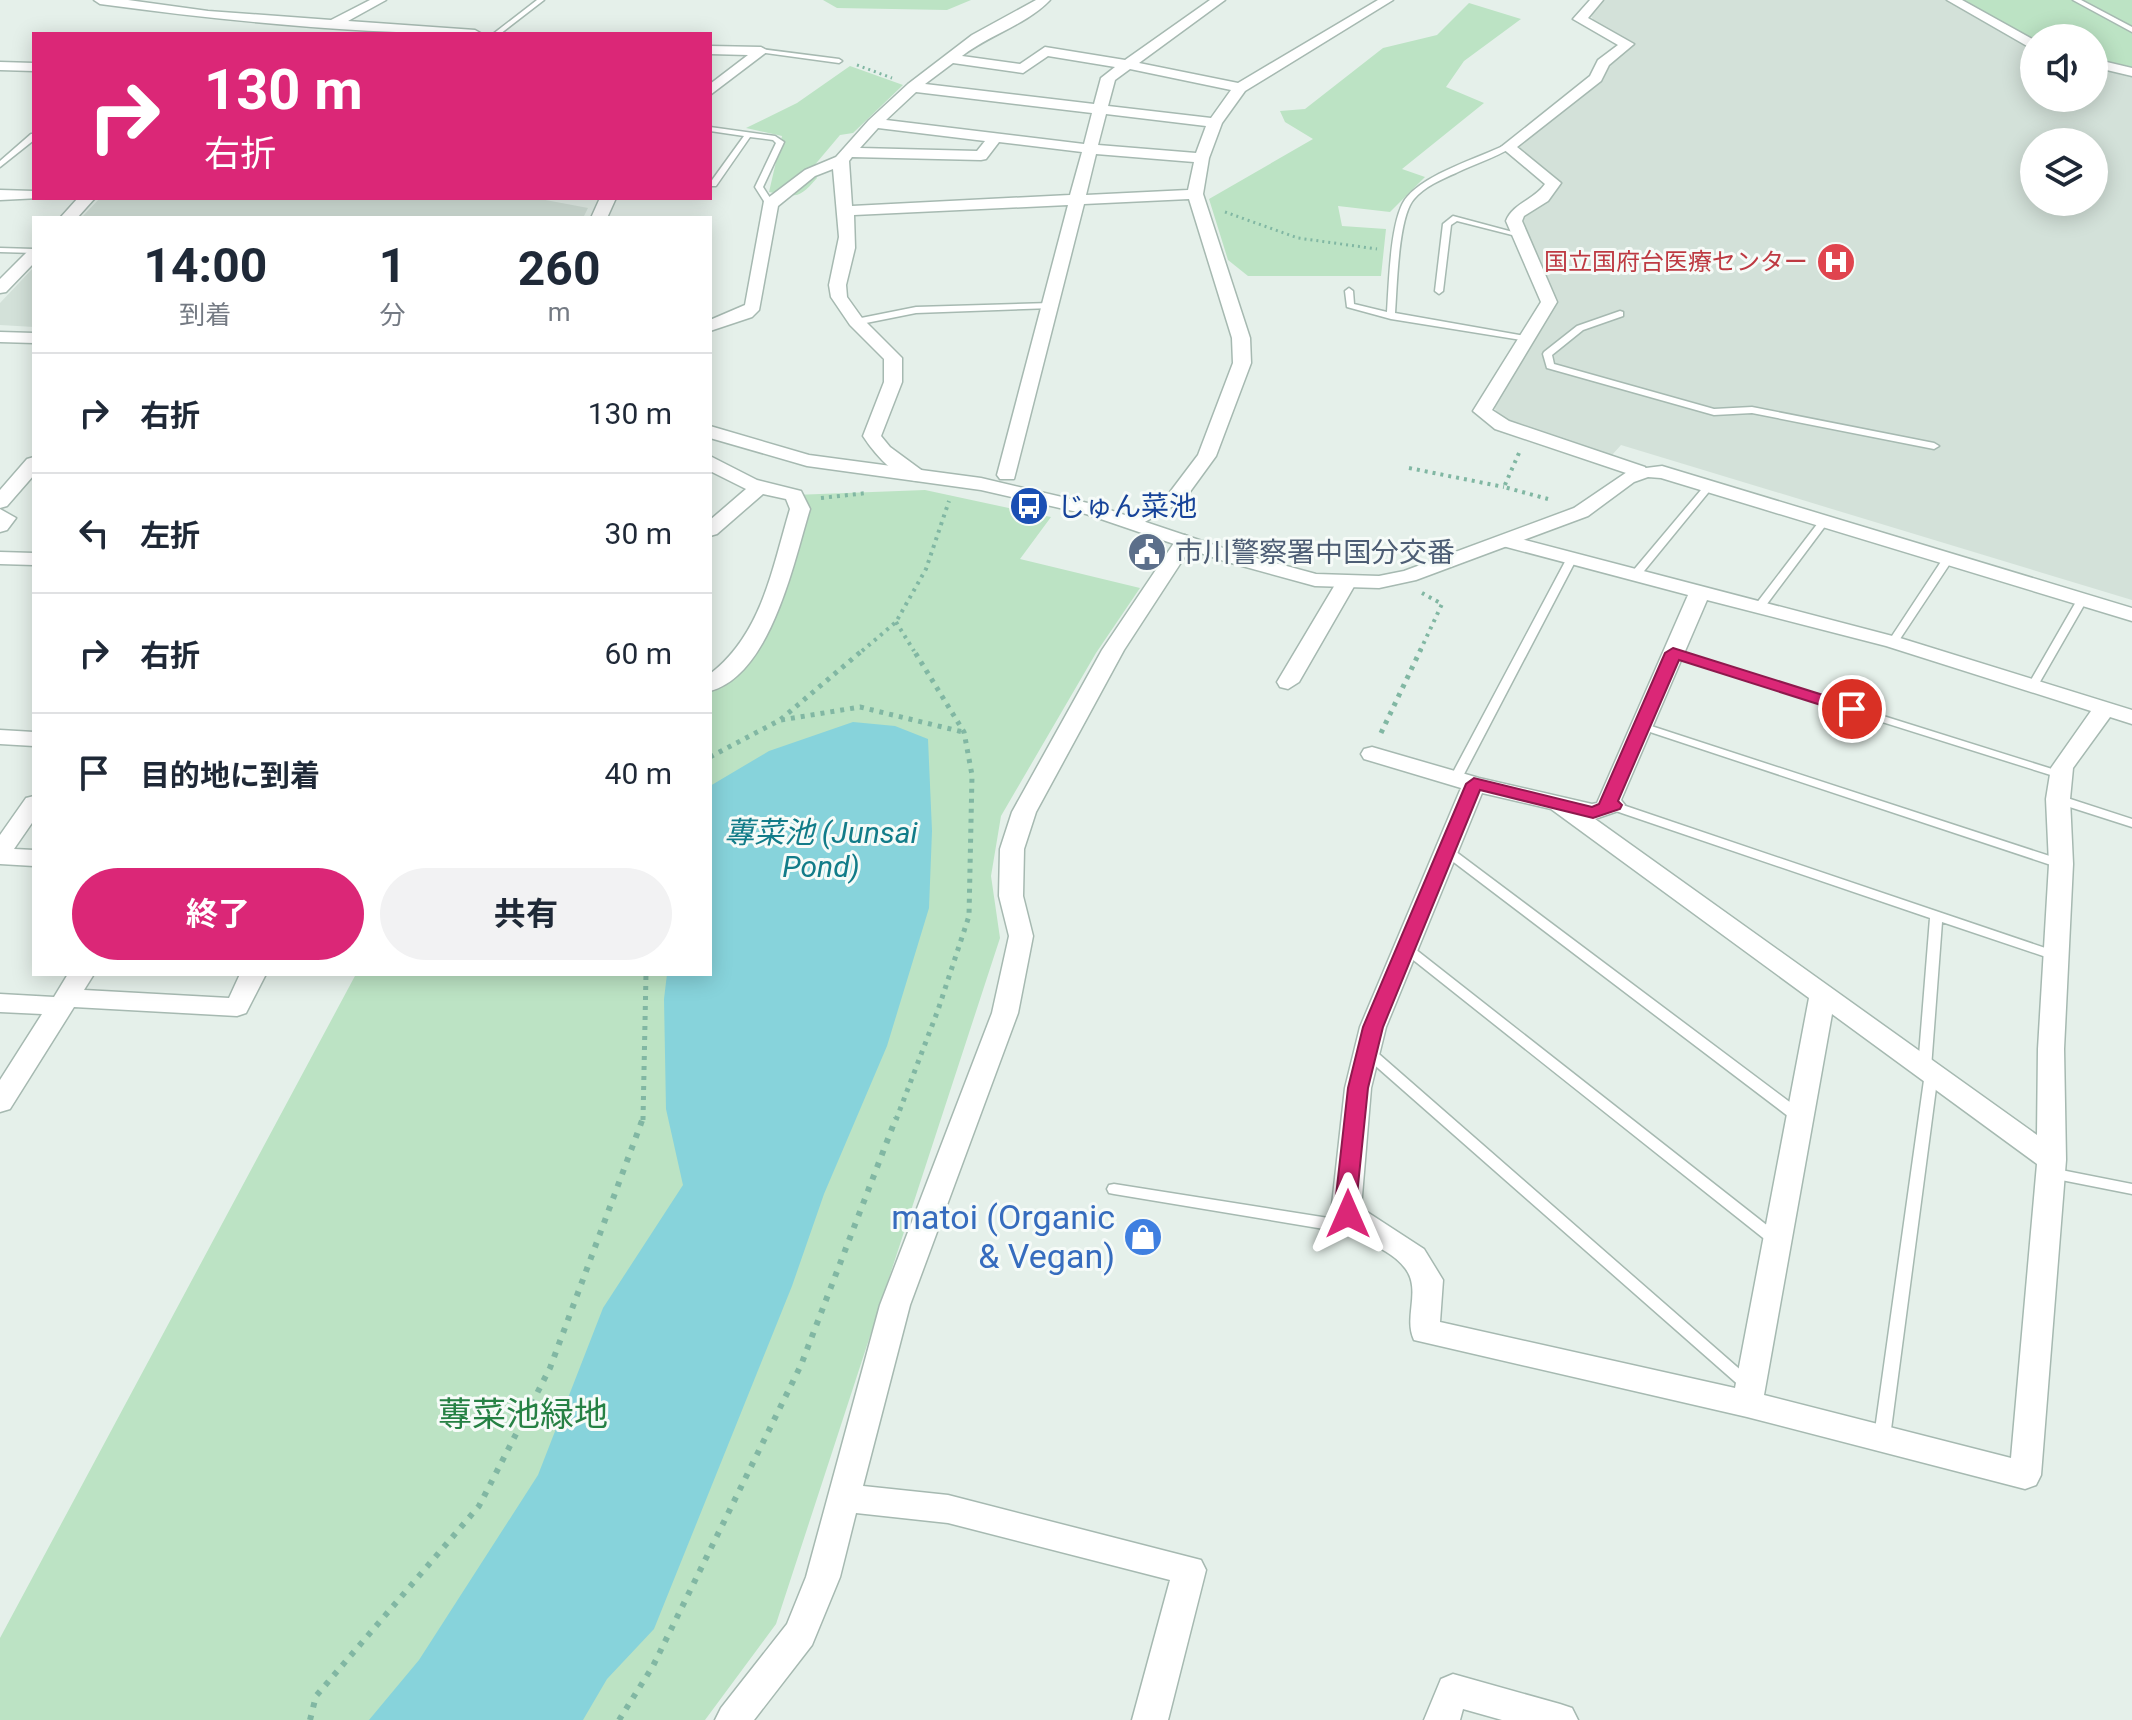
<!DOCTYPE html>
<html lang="ja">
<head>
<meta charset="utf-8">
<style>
	:root { --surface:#fff; --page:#f2f2f3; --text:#1f2937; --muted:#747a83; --line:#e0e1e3; --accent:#db2777 }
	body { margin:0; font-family:Roboto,"Noto Sans JP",sans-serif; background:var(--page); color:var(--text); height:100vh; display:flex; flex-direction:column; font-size:30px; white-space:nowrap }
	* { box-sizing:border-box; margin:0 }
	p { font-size:26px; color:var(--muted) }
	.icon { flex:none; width:44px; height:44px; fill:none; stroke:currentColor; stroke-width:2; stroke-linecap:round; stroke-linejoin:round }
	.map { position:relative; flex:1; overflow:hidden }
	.details { position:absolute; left:32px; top:216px; width:680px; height:760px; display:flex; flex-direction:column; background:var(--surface); border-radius:0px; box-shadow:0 4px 20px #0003 }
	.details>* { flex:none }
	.top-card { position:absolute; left:32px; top:32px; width:680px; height:168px; border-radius:0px; box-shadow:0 4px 20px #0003; background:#db2777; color:#fff; overflow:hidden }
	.buttons { position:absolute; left:2020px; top:24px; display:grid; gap:16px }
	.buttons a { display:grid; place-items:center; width:88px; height:88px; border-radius:50%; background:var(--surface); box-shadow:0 4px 20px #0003; font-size:40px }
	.pin { position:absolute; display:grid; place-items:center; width:68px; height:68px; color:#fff; margin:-34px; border:4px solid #fff; border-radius:50%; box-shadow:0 2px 8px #0007 }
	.me { position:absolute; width:88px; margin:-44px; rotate:0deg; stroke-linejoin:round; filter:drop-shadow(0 0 6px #0008) }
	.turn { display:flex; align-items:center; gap:28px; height:168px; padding:0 40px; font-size:36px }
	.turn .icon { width:104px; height:104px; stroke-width:2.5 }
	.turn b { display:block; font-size:56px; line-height:68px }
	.eta { display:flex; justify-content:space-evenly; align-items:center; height:136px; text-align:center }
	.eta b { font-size:48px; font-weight:700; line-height:56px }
	.cta { display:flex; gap:16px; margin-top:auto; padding:16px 40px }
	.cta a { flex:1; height:92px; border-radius:48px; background:var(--accent); color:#fff; font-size:32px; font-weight:700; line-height:92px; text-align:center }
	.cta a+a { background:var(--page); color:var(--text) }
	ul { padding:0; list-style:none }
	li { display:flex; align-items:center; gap:24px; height:120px; padding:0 40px; border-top:2px solid var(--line) }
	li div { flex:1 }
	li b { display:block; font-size:30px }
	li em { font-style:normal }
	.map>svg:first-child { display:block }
	.built { fill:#d3e1d9; fill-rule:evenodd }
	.green { fill:#bce3c4 }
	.water { fill:#87d3db }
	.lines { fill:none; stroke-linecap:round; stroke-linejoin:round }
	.service-casing { stroke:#a6b9b1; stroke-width:3 }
	.minor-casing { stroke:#a6b9b1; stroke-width:3 }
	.tertiary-casing { stroke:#a6b9b1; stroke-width:3 }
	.path-far3 { stroke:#81b7a3; stroke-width:3; stroke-dasharray:2 4; stroke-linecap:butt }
	.path-far2 { stroke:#81b7a3; stroke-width:4; stroke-dasharray:3 5; stroke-linecap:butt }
	.path-far1 { stroke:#81b7a3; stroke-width:5; stroke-dasharray:4 6; stroke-linecap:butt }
	.path { stroke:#81b7a3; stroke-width:6; stroke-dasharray:5 8; stroke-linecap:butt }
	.service { fill:#fff; fill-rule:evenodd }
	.minor { fill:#fff; fill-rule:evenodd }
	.tertiary { fill:#fff; fill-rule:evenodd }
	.route { fill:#db2777; stroke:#8e194d; stroke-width:2 }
	.labels { text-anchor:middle; stroke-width:6; stroke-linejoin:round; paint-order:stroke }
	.far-health-label { font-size:24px; fill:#be3a42; stroke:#f6fbf8; text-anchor:end }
	.transit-label { font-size:28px; fill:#164399; stroke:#f6fbf8; text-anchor:start }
	.service-label { font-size:28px; fill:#4e5e75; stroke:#f6fbf8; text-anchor:start }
	.water-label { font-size:30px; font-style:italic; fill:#127c89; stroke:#f6fbf8 }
	.near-shop-label { font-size:34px; fill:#366cbe; stroke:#f6fbf8; text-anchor:end }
	.near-park-label { font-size:34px; fill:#268144; stroke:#f6fbf8 }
</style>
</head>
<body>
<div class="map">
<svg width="2132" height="1720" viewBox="0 0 2132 1720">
	<rect width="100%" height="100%" fill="#e5f0ea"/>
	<path class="built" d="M 1603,0 L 1948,0 L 2034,51 L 2034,98 L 2094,98 L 2094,66 L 2132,76 L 2132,600 L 1621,445 L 1612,455 L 1513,426 L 1498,416 L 1494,406 L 1557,302 L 1522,222 L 1525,214 L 1548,200 L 1559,187 L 1559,181 L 1513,148 L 1603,80 L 1609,61 L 1633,42 L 1595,23 L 1591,16 ZM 2034,142 L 2094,142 L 2094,202 L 2034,202 Z
		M 100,198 L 535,198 L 588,208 L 583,218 L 81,218 Z
		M 34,267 L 34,327 L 0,325 L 0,303 Z"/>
	<path class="green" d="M 823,0 L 971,0 L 947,10 L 837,8 Z
		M 1961,0 L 2132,0 L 2132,68 L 2094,59 L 2094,38 L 2034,40 Z
		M 1469,3 L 1521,19 L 1464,61 L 1446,87 L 1484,103 L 1402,169 L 1425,177 L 1390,212 L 1338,206 L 1342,226 L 1386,229 L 1381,276 L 1248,276 L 1228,260 L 1209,199 L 1313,139 L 1285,122 L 1280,111 L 1305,109 L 1383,48 L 1437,35 Z
		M 850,66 L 903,85 L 853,133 L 840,135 L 813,167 L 817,178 C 798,200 796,197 769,192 L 782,136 L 746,128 L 797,103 Z
		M 925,490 L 1051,517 L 1020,559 L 1140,588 L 1096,653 L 1001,816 L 991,876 L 1000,938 L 776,1624 L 705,1720 L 0,1720 L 0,1638 L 356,974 L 710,974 L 710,684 L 736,664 L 800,510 L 794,495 Z"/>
	<path class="water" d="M 853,722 L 895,726 L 928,739 L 932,831 L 929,908 L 887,1046 L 824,1194 L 792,1286 L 654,1629 L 607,1679 L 583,1720 L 369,1720 L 419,1660 L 538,1475 L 603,1308 L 683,1185 L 666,1109 L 664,999 L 667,974 L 710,974 L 710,786 L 769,751 Z"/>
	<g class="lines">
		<defs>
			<path id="service" d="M 537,0 L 544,0 L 500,34 L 493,34 Z
				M 2073,0 L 2081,0 L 2132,27 L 2132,32 Z
				M 761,49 L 839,59 L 842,61 L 839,63 L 759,52 L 758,51 Z
				M 710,127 L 775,136 L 784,142 L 763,187 L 774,204 L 773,206 L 767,206 L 755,187 L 776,143 L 773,140 L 750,137 L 716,186 L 710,186 L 710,183 L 744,136 L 710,131 Z
				M 31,134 L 34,134 L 34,140 L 0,167 L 0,161 Z
				M 1505,145 L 1512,147 C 1495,158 1474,164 1456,173 C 1442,179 1424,187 1414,199 C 1398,217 1397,288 1395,313 L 1525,336 L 1529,339 L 1528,341 L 1391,319 L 1347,307 L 1345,291 L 1349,288 L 1353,291 L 1354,304 L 1387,312 C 1389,285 1390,216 1407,197 C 1426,174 1478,158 1505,145 Z
				M 1453,216 L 1524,235 L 1520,237 L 1457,221 L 1451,225 L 1443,291 L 1439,294 L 1435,291 L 1443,224 Z
				M 0,248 L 34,249 L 34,253 L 0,252 Z
				M 1050,303 L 1053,304 L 1053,308 L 916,313 L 856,325 L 852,322 L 856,319 L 916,307 Z
				M 1620,311 L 1623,312 L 1623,316 L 1583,330 L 1552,355 L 1554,364 L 1714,409 L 1752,407 L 1934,443 L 1939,446 L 1934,449 L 1752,413 L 1714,415 L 1547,368 L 1543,354 L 1544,352 L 1577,326 Z
				M 1709,483 L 1712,484 L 1712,488 L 1640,576 L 1632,576 L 1632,572 L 1706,484 Z
				M 1824,518 L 1829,521 L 1764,608 L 1756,608 L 1755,606 L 1756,604 L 1821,519 Z
				M 1572,555 L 1577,558 L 1462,778 L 1456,782 L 1452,780 L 1450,778 L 1567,558 Z
				M 1948,556 L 1953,559 L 1898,642 L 1897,644 L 1889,644 L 1888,642 L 1944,557 Z
				M 2082,597 L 2087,600 L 2037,687 L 2032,690 L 2028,689 L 2027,687 L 2077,600 Z
				M 1673,650 L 2065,773 L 2067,775 L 2061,779 L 2057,777 L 1669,655 L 1668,653 Z
				M 1642,723 L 2065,861 L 2067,864 L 2061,868 L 2057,867 L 1638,728 L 1636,726 Z
				M 2058,795 L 2132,819 L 2132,827 L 2054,802 L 2052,799 Z
				M 1608,800 L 2060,953 L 2062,956 L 2060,959 L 2052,959 L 1942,922 L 1931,1068 L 1936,1070 L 1938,1073 L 1890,1437 L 1888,1442 L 1882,1444 L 1876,1442 L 1874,1437 L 1925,1073 L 1920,1071 L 1918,1068 L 1930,918 L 1604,807 L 1602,804 Z
				M 1447,847 L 1451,848 L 1803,1112 L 1805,1116 L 1803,1120 L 1793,1120 L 1443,854 L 1441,851 Z
				M 1406,944 L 1410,945 L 1782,1237 L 1784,1241 L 1782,1245 L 1777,1247 L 1772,1245 L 1402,951 L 1400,948 Z
				M 1367,1046 L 1372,1048 L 1752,1380 L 1755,1384 L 1752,1388 L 1747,1390 L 1742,1388 L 1362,1054 L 1360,1051 L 1362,1048 Z
				M 2051,1168 L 2132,1184 L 2132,1194 L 2046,1177 L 2044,1173 L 2046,1169 Z
				M 1114,1184 L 1360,1223 L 1365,1225 L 1367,1229 L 1365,1233 L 1360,1235 L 1114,1194 L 1109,1193 L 1107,1189 L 1109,1185 Z"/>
			<path id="minor" d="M 94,0 L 128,0 L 208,11 L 331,20 L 370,0 L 386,0 L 348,21 L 475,30 L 482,34 C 354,34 226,21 100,4 Z
				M 1036,0 L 1050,0 C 1026,25 989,35 962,56 L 1020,64 L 1045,47 L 1125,60 L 1210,0 L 1225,0 L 1139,63 L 1238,83 L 1378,0 L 1393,0 L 1245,91 L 1222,123 L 1209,158 L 1203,194 L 1250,338 L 1251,363 L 1216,456 L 1184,500 L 1134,528 L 1124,522 L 1127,518 L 1170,492 L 1198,455 L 1233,363 L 1232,338 L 1189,199 L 1084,204 L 1014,479 L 1000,479 L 997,475 L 1068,205 L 854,215 L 855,248 L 846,285 L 847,297 L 862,318 L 902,358 L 902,382 L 881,436 L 890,447 L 924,472 L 927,476 L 924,480 C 901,486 874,453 863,436 L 884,382 L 884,359 L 850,325 L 831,297 L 829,285 L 839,237 L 833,169 L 815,176 L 778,206 L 759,310 L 752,317 L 710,331 L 710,320 L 745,305 L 764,201 L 805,170 L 836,157 L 869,120 L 908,84 L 972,35 ZM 1048,56 L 1115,67 L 1101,78 L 1094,104 L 925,84 L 953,63 L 1023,73 ZM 1130,69 L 1231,90 L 1211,118 L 1108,106 L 1115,80 ZM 916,92 L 1092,113 L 1084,144 L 886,120 ZM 1106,114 L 1206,126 L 1196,153 L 1098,145 ZM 878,128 L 985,141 L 977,151 L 860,148 ZM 999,142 L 1082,152 L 1070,195 L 852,206 L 849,161 L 852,157 L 981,160 L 986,159 ZM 1096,154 L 1194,162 L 1188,190 L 1086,195 Z
				M 1590,0 L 1603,0 L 1588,18 L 1634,44 L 1609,65 L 1601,81 L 1517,147 L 1561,183 L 1548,201 L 1524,216 L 1522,221 L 1557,302 L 1492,410 L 1509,421 L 1645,467 L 1647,471 L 1645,475 L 1638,477 L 1495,429 L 1473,411 L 1541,302 L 1506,221 C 1513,203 1534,200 1545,184 L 1501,147 L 1590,76 L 1598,60 L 1618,45 L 1573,19 Z
				M 1947,0 L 1962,0 L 2034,40 L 2034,50 Z
				M 710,46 L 761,47 L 768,51 L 710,95 L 710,84 L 748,55 L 710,54 Z
				M 2094,59 L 2132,68 L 2132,76 L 2094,67 Z
				M 0,62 L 34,63 L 34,71 L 0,70 Z
				M 0,190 L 34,191 L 34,198 L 40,198 L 0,200 Z
				M 78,198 L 95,198 L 77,218 L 60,218 Z
				M 600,198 L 616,198 L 607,218 L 591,218 Z
				M 34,249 L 34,263 L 6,292 L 0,293 L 0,279 L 28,251 Z
				M 710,456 L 757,480 L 801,491 L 810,509 C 794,561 771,675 710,691 L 710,674 C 762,634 772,569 790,509 L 786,499 L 763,494 L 717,534 L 710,536 L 710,520 L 746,489 L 710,471 Z
				M 34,457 L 34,475 L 7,506 L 0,508 L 0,490 L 27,459 Z
				M 0,509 L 16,518 L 7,530 L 0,532 Z
				M 1185,535 L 1195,541 L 1124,650 L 1036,812 L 1024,849 L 1023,896 L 1033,936 L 1018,1013 L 910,1305 L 863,1486 L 948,1495 L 1201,1560 L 1206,1570 L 1168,1720 L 1132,1720 L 1170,1580 L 948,1523 L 856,1513 L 840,1577 L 812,1645 L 754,1720 L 715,1720 L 721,1708 L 787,1624 L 806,1577 L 880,1305 L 992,1013 L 1009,936 L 999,896 L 1000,849 L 1012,812 L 1102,650 L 1178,537 Z
				M 1506,535 L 1900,638 L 2132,710 L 2132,724 L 2110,717 L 2073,768 L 2070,799 L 2073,864 L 2064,1049 L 2066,1160 L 2041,1475 L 2036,1485 L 2025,1489 L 1747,1417 L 1414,1340 C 1403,1317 1422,1290 1405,1268 C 1386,1242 1339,1239 1332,1205 L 1345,1088 L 1360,1027 L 1461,788 L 1364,759 L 1361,754 L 1364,749 L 1372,747 L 1479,778 L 1592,804 L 1597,803 L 1688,595 L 1499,545 L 1496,541 ZM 1707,600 L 1886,646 L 2091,711 L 2051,768 L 2046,799 L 2049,864 L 2038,1049 L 2037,1135 L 1595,819 L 1621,810 L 1625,805 L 1621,800 ZM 1482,793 L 1551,809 L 1809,998 L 1735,1388 L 1440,1322 L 1443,1280 L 1424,1249 L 1361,1208 L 1371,1088 L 1386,1027 ZM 1832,1014 L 2037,1164 L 2011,1458 L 1764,1395 Z
				M 0,552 L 34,553 L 34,565 L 0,564 Z
				M 1346,577 L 1356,583 L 1299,682 L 1288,689 L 1280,687 L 1277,682 L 1336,583 Z
				M 0,730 L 34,732 L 34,746 L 0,744 Z
				M 34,796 L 34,820 L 14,849 L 34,850 L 34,866 L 0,864 L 0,835 L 26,798 Z
				M 68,974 L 94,974 L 84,990 L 229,998 L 240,974 L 266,974 L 246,1013 L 237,1016 L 74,1007 L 10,1109 L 0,1112 L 0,1080 L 42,1014 L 0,1012 L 0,994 L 54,997 Z
				M 1453,1674 L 1560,1704 L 1572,1708 L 1578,1720 L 1502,1720 L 1463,1709 L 1460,1720 L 1424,1720 L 1441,1679 Z"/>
			<path id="tertiary" d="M 0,332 L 34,333 L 34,343 L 0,342 Z
				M 710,426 L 809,455 L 981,478 L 1092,504 L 1238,553 L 1316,574 L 1379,576 L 1404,571 L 1574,508 L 1630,470 L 1662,466 L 2132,608 L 2132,621 L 1661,478 L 1648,477 L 1634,482 L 1588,516 L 1416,580 L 1379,588 L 1315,586 L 1224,561 L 1086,514 L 981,490 L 807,466 L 710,438 Z"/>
		</defs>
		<use href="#service" class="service-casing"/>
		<use href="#minor" class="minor-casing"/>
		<use href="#tertiary" class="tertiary-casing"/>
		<path class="path-far3" d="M 857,65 L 892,78
			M 1225,212 L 1298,238 L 1377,249"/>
		<path class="path-far2" d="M 1519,453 L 1504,487 L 1548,499
			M 1409,468 L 1504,487
			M 821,498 L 867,493
			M 896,622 L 914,651
			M 862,651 L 896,622 L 926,569 L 949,501
			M 1420,651 L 1442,604 L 1422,593"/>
		<path class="path-far1" d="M 781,720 L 860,707 L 963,732
			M 1381,733 L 1421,649
			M 710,757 L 780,720 L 864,649
			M 643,1120 L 646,974
			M 896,1120 L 938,1010 L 969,916 L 972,775 L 964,732 L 913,649"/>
		<path class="path" d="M 310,1720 L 316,1696 L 479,1506 L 550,1368 L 643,1118
			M 619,1720 L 653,1666 L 801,1365 L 896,1118"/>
		<use href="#service" class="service"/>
		<use href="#minor" class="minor"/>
		<use href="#tertiary" class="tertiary"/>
	</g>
	<path class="route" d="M 1673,648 L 1858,706 L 1861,709 L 1852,714 L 1846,713 L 1679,660 L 1618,801 L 1622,805 L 1620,809 L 1593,818 L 1480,790 L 1383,1027 L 1368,1088 L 1356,1205 L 1359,1214 L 1356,1220 L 1348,1222 L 1341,1220 L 1335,1205 L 1348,1088 L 1363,1027 L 1466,784 L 1474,778 L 1592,807 L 1599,804 L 1665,653 Z"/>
	<defs>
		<symbol id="hospital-disc" viewBox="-11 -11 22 22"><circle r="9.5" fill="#e0444e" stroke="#f6fbf8"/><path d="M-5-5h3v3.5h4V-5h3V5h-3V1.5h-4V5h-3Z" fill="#fff"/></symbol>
		<symbol id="bus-disc" viewBox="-11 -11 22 22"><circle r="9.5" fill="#1a4fb4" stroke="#f6fbf8"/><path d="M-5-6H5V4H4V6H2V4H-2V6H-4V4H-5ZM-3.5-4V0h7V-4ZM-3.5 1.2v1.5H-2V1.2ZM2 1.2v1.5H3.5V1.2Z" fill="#fff"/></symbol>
		<symbol id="civic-disc" viewBox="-11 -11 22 22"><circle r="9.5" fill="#5c6f8a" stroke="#f6fbf8"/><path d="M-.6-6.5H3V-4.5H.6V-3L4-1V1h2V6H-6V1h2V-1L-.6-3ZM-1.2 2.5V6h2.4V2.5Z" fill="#fff"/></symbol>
		<symbol id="shop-disc" viewBox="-11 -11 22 22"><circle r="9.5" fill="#3f7fe0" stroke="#f6fbf8"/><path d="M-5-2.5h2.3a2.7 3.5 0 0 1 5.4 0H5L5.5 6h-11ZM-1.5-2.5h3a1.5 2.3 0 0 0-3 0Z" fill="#fff"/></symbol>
	</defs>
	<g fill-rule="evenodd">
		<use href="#hospital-disc" x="1814" y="240" width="44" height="44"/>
		<use href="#bus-disc" x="1007" y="484" width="44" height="44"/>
		<use href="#civic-disc" x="1125" y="530" width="44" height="44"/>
		<use href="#shop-disc" x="1121" y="1215" width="44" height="44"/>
	</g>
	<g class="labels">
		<g class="far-health-label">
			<text x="1808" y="270">国立国府台医療センター</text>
		</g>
		<g class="transit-label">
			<text x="1057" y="516">じゅん菜池</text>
		</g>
		<g class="service-label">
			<text x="1175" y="562">市川警察署中国分交番</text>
		</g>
		<g class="water-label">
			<text x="821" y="843">蓴菜池 (Junsai<tspan x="821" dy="34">Pond)</tspan></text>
		</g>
		<g class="near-shop-label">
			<text x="1115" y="1229">matoi (Organic<tspan x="1115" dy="39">&amp; Vegan)</tspan></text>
		</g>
		<g class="near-park-label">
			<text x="523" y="1426">蓴菜池緑地</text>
		</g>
	</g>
</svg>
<div class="buttons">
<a><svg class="icon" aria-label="sound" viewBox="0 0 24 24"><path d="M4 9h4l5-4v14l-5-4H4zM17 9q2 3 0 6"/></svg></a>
<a><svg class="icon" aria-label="layers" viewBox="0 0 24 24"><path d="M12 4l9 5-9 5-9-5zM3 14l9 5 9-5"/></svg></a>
</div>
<div class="pin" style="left:1852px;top:709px;background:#d93025"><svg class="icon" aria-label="arrive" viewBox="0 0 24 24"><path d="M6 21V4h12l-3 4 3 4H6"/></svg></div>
<svg class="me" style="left:1348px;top:1214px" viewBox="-20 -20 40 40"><path d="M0-17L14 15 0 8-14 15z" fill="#db2777" stroke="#fff" stroke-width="4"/></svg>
<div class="top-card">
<div class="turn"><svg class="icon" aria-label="right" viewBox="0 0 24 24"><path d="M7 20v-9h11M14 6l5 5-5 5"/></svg><div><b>130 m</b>右折</div></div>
</div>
<section class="details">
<div class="eta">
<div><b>14:00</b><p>到着</p></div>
<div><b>1</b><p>分</p></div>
<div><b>260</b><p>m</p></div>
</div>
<ul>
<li><svg class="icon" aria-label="right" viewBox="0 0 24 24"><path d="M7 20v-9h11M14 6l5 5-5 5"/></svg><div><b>右折</b></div><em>130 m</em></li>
<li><svg class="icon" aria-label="left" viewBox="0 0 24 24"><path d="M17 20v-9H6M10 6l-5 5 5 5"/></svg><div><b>左折</b></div><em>30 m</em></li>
<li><svg class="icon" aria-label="right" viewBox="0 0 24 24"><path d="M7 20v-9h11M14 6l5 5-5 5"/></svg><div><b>右折</b></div><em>60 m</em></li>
<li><svg class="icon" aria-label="arrive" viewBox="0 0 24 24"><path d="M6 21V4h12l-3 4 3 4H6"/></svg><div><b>目的地に到着</b></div><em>40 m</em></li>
</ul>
<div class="cta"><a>終了</a><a>共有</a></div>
</section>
</div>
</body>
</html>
